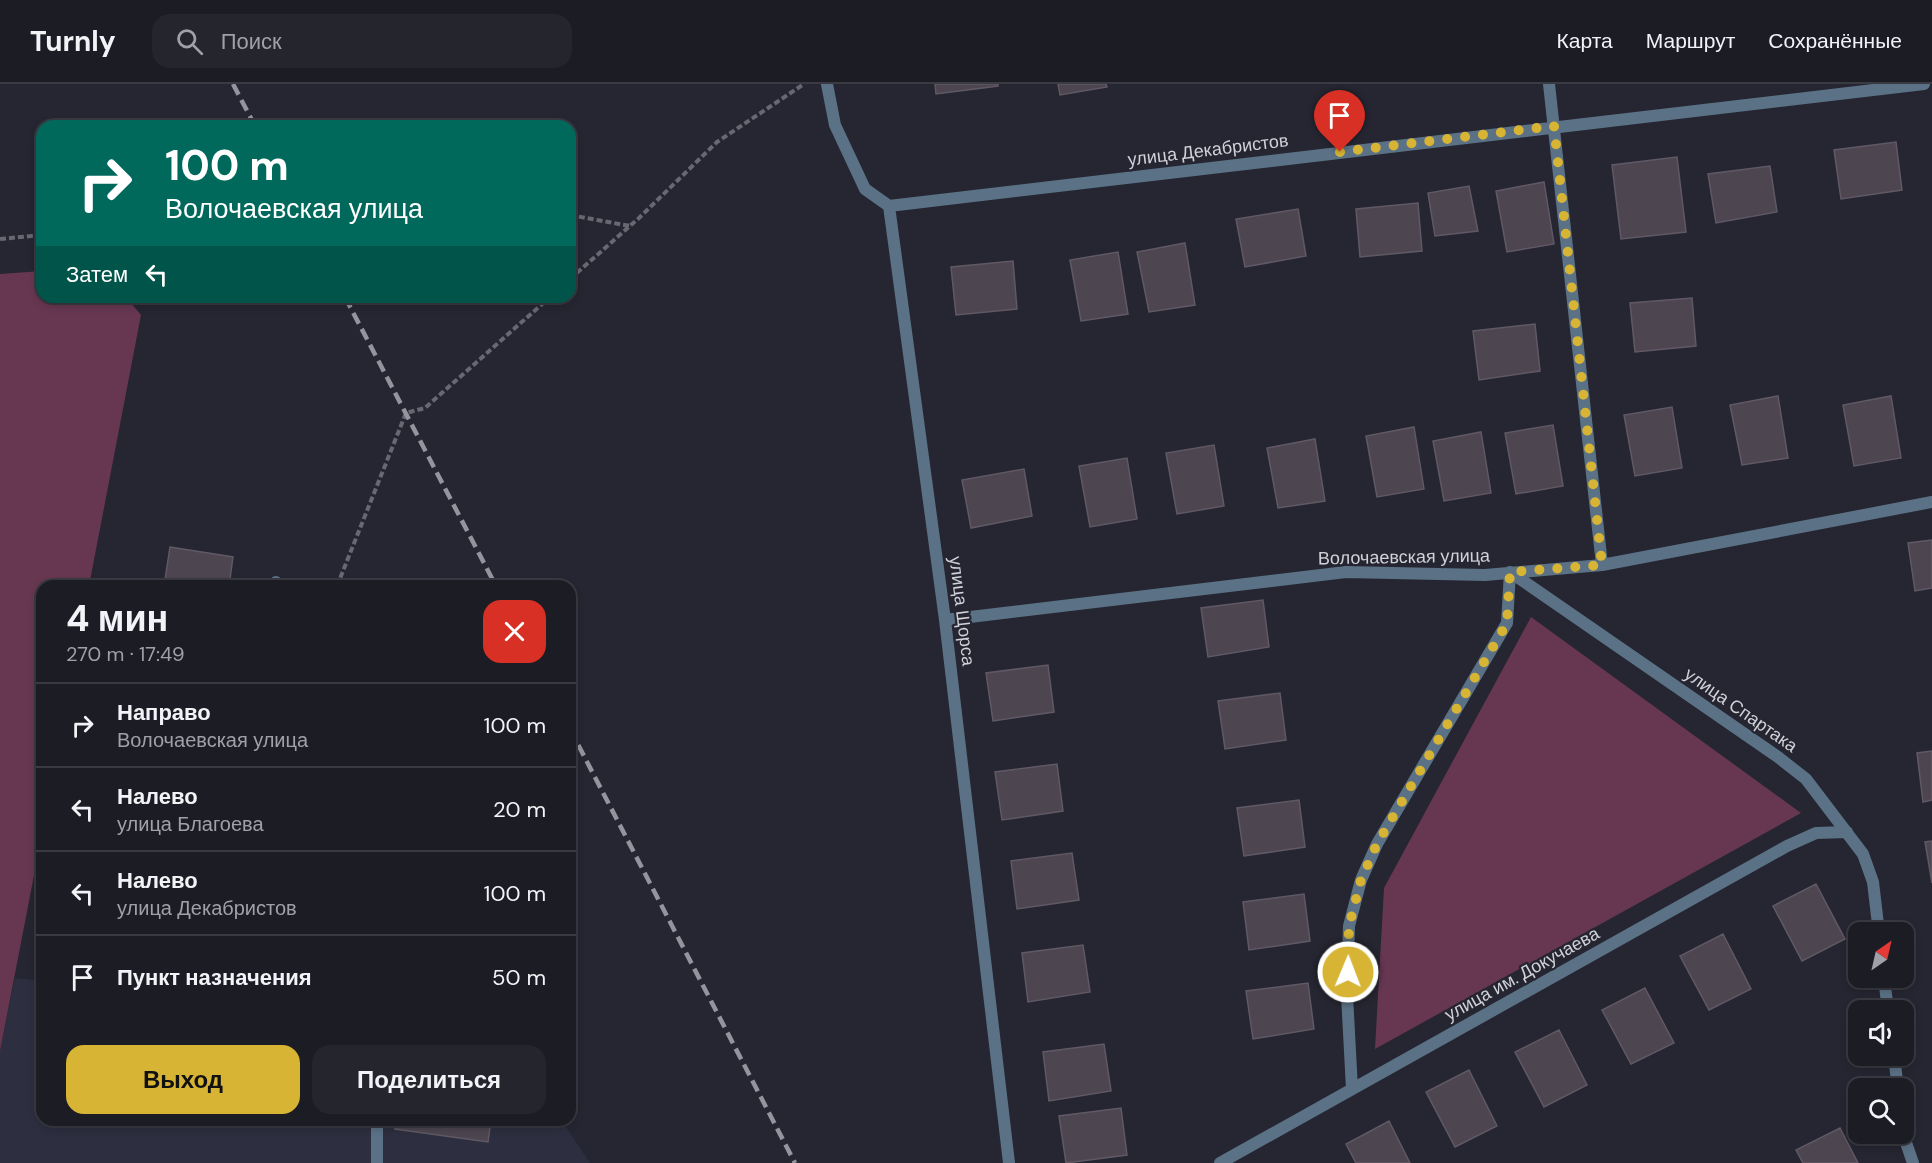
<!DOCTYPE html>
<html lang="ru">
<head>
<meta charset="utf-8">
<style>
	:root { --surface:#1c1c25; --page:#25252d; --text:#f1f3f6; --muted:#a0a1a7; --line:#3a3a42; --accent:#d7b434 }
	body { margin:0; font-family:"DM Sans",sans-serif; background:var(--page); color:var(--text); height:100vh; display:flex; flex-direction:column; font-size:22px; white-space:nowrap }
	* { box-sizing:border-box; margin:0 }
	p { font-size:20px; color:var(--muted) }
	.icon { flex:none; width:33px; height:33px; fill:none; stroke:currentColor; stroke-width:2; stroke-linecap:round; stroke-linejoin:round }
	.map { position:relative; flex:1; overflow:hidden }
	.side { position:absolute; left:36px; top:496px; width:540px; height:546px; display:flex; flex-direction:column; background:var(--surface); border-radius:18px; box-shadow:0 3px 9px #0003,0 0 0 2px var(--line) }
	.side>* { flex:none }
	.banner { position:absolute; left:36px; top:36px; width:540px; height:183px; border-radius:18px; box-shadow:0 3px 9px #0003,0 0 0 2px var(--line); background:#00695c; color:#fff; overflow:hidden }
	.needle { width:39px; rotate:34deg }
	.fabs { position:absolute; left:1848px; top:838px; display:grid; gap:12px }
	.fabs a { display:grid; place-items:center; width:66px; height:66px; border-radius:12px; background:var(--surface); box-shadow:0 3px 9px #0003,0 0 0 2px var(--line); font-size:30px }
	.pin { position:absolute; display:grid; place-items:center; width:51px; height:51px; color:#fff; margin:-62px -26px; border-radius:50% 50% 50% 0; rotate:-45deg; box-shadow:0 0 6px #0007 }
	.pin .icon { rotate:45deg }
	.me { position:absolute; width:66px; margin:-33px; rotate:1deg; stroke-linejoin:round; filter:drop-shadow(0 0 4px #0008) }
	.turn { display:flex; align-items:center; gap:21px; height:126px; padding:0 30px; font-size:27px }
	.turn .icon { width:78px; height:78px; stroke-width:2.5 }
	.turn b { display:block; font-size:42px; line-height:51px }
	.then { display:flex; align-items:center; height:57px; padding:0 30px; background:#0003; gap:12px; font-size:22px }
	.round { display:grid; place-items:center; flex:none; width:63px; height:63px; border-radius:18px; background:var(--page) }
	.overview { display:flex; align-items:center; justify-content:space-between; height:102px; padding:0 30px }
	h1 { font-size:36px; font-weight:700; line-height:45px }
	.primary-button { display:flex; gap:12px; margin-top:auto; padding:12px 30px }
	.primary-button a { flex:1; height:69px; border-radius:18px; background:var(--accent); color:#111; font-size:24px; font-weight:700; line-height:69px; text-align:center }
	.primary-button a+a { background:var(--page); color:var(--text) }
	ul { padding:0; list-style:none }
	li { display:flex; align-items:center; gap:18px; height:84px; padding:0 30px; border-top:2px solid var(--line) }
	li div { flex:1 }
	li b { display:block; font-size:22px }
	li em { font-style:normal }
	header { display:flex; align-items:center; gap:36px; box-sizing:border-box; height:84px; padding:0 30px; background:var(--surface); border-bottom:2px solid var(--line) }
	header strong { font-size:28px }
	nav { display:flex; gap:33px; margin-inline-start:auto; font-size:21px }
	.search { width:420px; height:54px; background:var(--page); display:flex; align-items:center; gap:15px; box-sizing:border-box; padding:0 21px; border-radius:18px; color:var(--muted); font-size:22px }
	.map>svg:first-child { display:block }
	.built { fill:#2d2f40 }
	.green { fill:#673751 }
	.building { fill:#4d4651; stroke:#605965; stroke-width:1.5 }
	.lines { fill:none; stroke-linecap:round; stroke-linejoin:round }
	.path { stroke:#676872; stroke-width:4; stroke-dasharray:6 3; stroke-linecap:butt }
	.lane { stroke:#5b7286; stroke-width:12 }
	.street { stroke:#5b7286; stroke-width:12 }
	.rail { stroke:#93949d; stroke-width:4.5; stroke-dasharray:12 6; stroke-linecap:butt }
	.route { stroke:#d7b434; stroke-width:10; stroke-dasharray:0 18 }
	.labels { text-anchor:middle; stroke-width:4.5; stroke-linejoin:round; paint-order:stroke }
	.street-label { font-size:18px; fill:#d0d1d9; stroke:#252631 }
</style>
</head>
<body>
<header>
<strong>Turnly</strong>
<div class="search"><svg class="icon" aria-label="search" viewBox="0 0 24 24"><circle cx="10" cy="10" r="6"/><path d="M15 15l6 6"/></svg>Поиск</div>
<nav><a>Карта</a><a>Маршрут</a><a>Сохранённые</a></nav>
</header>
<div class="map">
<svg width="1932" height="1079" viewBox="0 0 1932 1079">
	<rect width="100%" height="100%" fill="#252631"/>
	<path class="built" d="M 15,894 L 42,897 L 42,1036 L 562,1037 L 590,1079 L 0,1079 L 0,967 Z"/>
	<path class="green" d="M 42,187 L 42,213 L 126,213 L 141,231 L 89,502 L 42,502 L 42,750 L 0,967 L 0,190 Z
		M 1531,533 L 1801,729 L 1375,965 L 1384,804 Z"/>
	<path class="building" d="M 935,0 L 998,0 L 998,2 L 936,10 Z
		M 1058,0 L 1106,0 L 1107,3 L 1060,11 Z
		M 1896,58 L 1902,106 L 1841,115 L 1834,66 Z
		M 1677,73 L 1686,148 L 1621,155 L 1612,81 Z
		M 1770,82 L 1777,128 L 1716,139 L 1708,90 Z
		M 1544,98 L 1554,160 L 1507,168 L 1496,107 Z
		M 1469,102 L 1478,147 L 1435,152 L 1428,109 Z
		M 1418,119 L 1422,167 L 1360,173 L 1356,125 Z
		M 1298,125 L 1306,172 L 1245,183 L 1236,135 Z
		M 1185,159 L 1195,221 L 1149,228 L 1137,168 Z
		M 1118,168 L 1128,230 L 1081,237 L 1070,176 Z
		M 1013,177 L 1017,225 L 956,231 L 951,183 Z
		M 1692,214 L 1696,262 L 1635,268 L 1630,219 Z
		M 1535,240 L 1540,287 L 1479,296 L 1473,247 Z
		M 1778,312 L 1788,374 L 1742,381 L 1730,321 Z
		M 1891,312 L 1901,374 L 1854,382 L 1843,321 Z
		M 1672,323 L 1682,384 L 1635,392 L 1624,331 Z
		M 1553,341 L 1563,402 L 1516,410 L 1505,349 Z
		M 1414,343 L 1424,405 L 1377,413 L 1366,352 Z
		M 1481,348 L 1491,409 L 1444,417 L 1433,357 Z
		M 1315,355 L 1325,417 L 1278,424 L 1267,364 Z
		M 1214,361 L 1224,422 L 1177,430 L 1166,369 Z
		M 1127,374 L 1137,435 L 1090,443 L 1079,382 Z
		M 1024,385 L 1032,432 L 971,444 L 962,396 Z
		M 1932,456 L 1932,504 L 1915,507 L 1908,459 Z
		M 170,463 L 233,473 L 229,502 L 164,502 Z
		M 1263,516 L 1269,563 L 1208,573 L 1201,524 Z
		M 1048,581 L 1054,628 L 993,637 L 986,589 Z
		M 1280,609 L 1286,656 L 1225,665 L 1218,617 Z
		M 1932,667 L 1932,716 L 1923,718 L 1917,669 Z
		M 1057,680 L 1063,727 L 1002,736 L 995,688 Z
		M 1299,716 L 1305,763 L 1244,772 L 1237,724 Z
		M 1932,757 L 1932,799 L 1925,758 Z
		M 1072,769 L 1079,816 L 1017,825 L 1011,777 Z
		M 1816,800 L 1845,855 L 1802,877 L 1773,822 Z
		M 1304,810 L 1310,857 L 1249,866 L 1243,818 Z
		M 1723,850 L 1751,905 L 1709,926 L 1680,872 Z
		M 1083,861 L 1090,908 L 1028,918 L 1022,869 Z
		M 1308,899 L 1314,945 L 1253,955 L 1246,907 Z
		M 1645,904 L 1674,959 L 1631,980 L 1602,926 Z
		M 1559,946 L 1587,1001 L 1544,1023 L 1515,968 Z
		M 1104,960 L 1111,1007 L 1049,1017 L 1043,968 Z
		M 1469,986 L 1497,1042 L 1455,1063 L 1426,1008 Z
		M 1121,1024 L 1127,1071 L 1066,1079 L 1059,1032 Z
		M 397,1036 L 491,1036 L 488,1058 L 395,1045 Z
		M 1389,1037 L 1410,1079 L 1356,1079 L 1346,1060 Z
		M 1840,1044 L 1858,1079 L 1803,1079 L 1796,1066 Z"/>
	<g class="lines">
		<path class="path" d="M 570,131 L 630,142
			M 0,155 L 42,151
			M 570,195 L 639,134 L 717,58 L 804,0
			M 337,502 L 406,329 L 425,324 L 550,213"/>
		<path class="lane" d="M 275,502 L 276,498
			M 377,1079 L 377,1036"/>
		<path class="street" d="M 827,0 L 835,41 L 865,105 L 889,122 L 945,536 L 1009,1079
			M 1549,0 L 1602,481
			M 889,122 L 1924,0
			M 1510,488 L 1778,673 L 1806,695 L 1863,770 L 1873,798 L 1879,849
			M 945,536 L 1346,488 L 1485,491 L 1602,481 L 1932,418
			M 1884,894 L 1888,927
			M 1894,972 L 1898,1005
			M 1352,1005 L 1347,911 L 1349,842 L 1361,796 L 1377,760 L 1507,539 L 1510,488
			M 1903,1050 L 1913,1079
			M 1220,1079 L 1787,762 L 1816,749 L 1847,748"/>
		<path class="rail" d="M 233,0 L 255,42
			M 345,213 L 496,502
			M 570,645 L 795,1079"/>
	</g>
	<g class="lines">
		<path class="route" d="M 1340,68 L 1554,42 L 1602,481 L 1510,488 L 1507,539 L 1377,760 L 1361,796 L 1349,842 L 1348,888"/>
	</g>
	<g class="labels">
		<g class="street-label">
			<text transform="translate(1208 66) rotate(-7)" y="6">улица Декабристов</text>
			<text transform="translate(1404 473) rotate(-1)" y="6">Волочаевская улица</text>
			<text transform="translate(962 527) rotate(83)" y="6">улица Щорса</text>
			<text transform="translate(1741 626) rotate(35)" y="6">улица Спартака</text>
			<text transform="translate(1522 890) rotate(-29)" y="6">улица им. Докучаева</text>
		</g>
	</g>
</svg>
<div class="fabs">
<a><svg class="needle" viewBox="-14 -14 28 28"><path d="M0-13l5 13h-10z" fill="#e53935"/><path d="M0 13l5-13h-10z" fill="#a0a1a7"/></svg></a>
<a><svg class="icon" aria-label="sound" viewBox="0 0 24 24"><path d="M4 9h4l5-4v14l-5-4H4zM17 9q2 3 0 6"/></svg></a>
<a><svg class="icon" aria-label="search" viewBox="0 0 24 24"><circle cx="10" cy="10" r="6"/><path d="M15 15l6 6"/></svg></a>
</div>
<div class="pin" style="left:1340px;top:68px;background:#d93025"><svg class="icon" aria-label="arrive" viewBox="0 0 24 24"><path d="M6 21V4h12l-3 4 3 4H6"/></svg></div>
<svg class="me" style="left:1348px;top:888px" viewBox="-20 -20 40 40"><circle r="17" fill="#d7b434" stroke="#fff" stroke-width="3"/><path d="M0-11L8 9 0 5-8 9z" fill="#fff"/></svg>
<div class="banner">
<div class="turn"><svg class="icon" aria-label="right" viewBox="0 0 24 24"><path d="M7 20v-9h11M14 6l5 5-5 5"/></svg><div><b>100 m</b>Волочаевская улица</div></div>
<div class="then">Затем<svg class="icon" aria-label="left" viewBox="0 0 24 24"><path d="M17 20v-9H6M10 6l-5 5 5 5"/></svg></div>
</div>
<section class="side">
<div class="overview"><div><h1>4 мин</h1><p>270 m · 17:49</p></div><a class="round" style="background:#d93025;color:#fff"><svg class="icon" aria-label="close" viewBox="0 0 24 24"><path d="M6 6l12 12M18 6L6 18"/></svg></a></div>
<ul>
<li><svg class="icon" aria-label="right" viewBox="0 0 24 24"><path d="M7 20v-9h11M14 6l5 5-5 5"/></svg><div><b>Направо</b><p>Волочаевская улица</p></div><em>100 m</em></li>
<li><svg class="icon" aria-label="left" viewBox="0 0 24 24"><path d="M17 20v-9H6M10 6l-5 5 5 5"/></svg><div><b>Налево</b><p>улица Благоева</p></div><em>20 m</em></li>
<li><svg class="icon" aria-label="left" viewBox="0 0 24 24"><path d="M17 20v-9H6M10 6l-5 5 5 5"/></svg><div><b>Налево</b><p>улица Декабристов</p></div><em>100 m</em></li>
<li><svg class="icon" aria-label="arrive" viewBox="0 0 24 24"><path d="M6 21V4h12l-3 4 3 4H6"/></svg><div><b>Пункт назначения</b></div><em>50 m</em></li>
</ul>
<div class="primary-button"><a>Выход</a><a>Поделиться</a></div>
</section>
</div>
</body>
</html>
